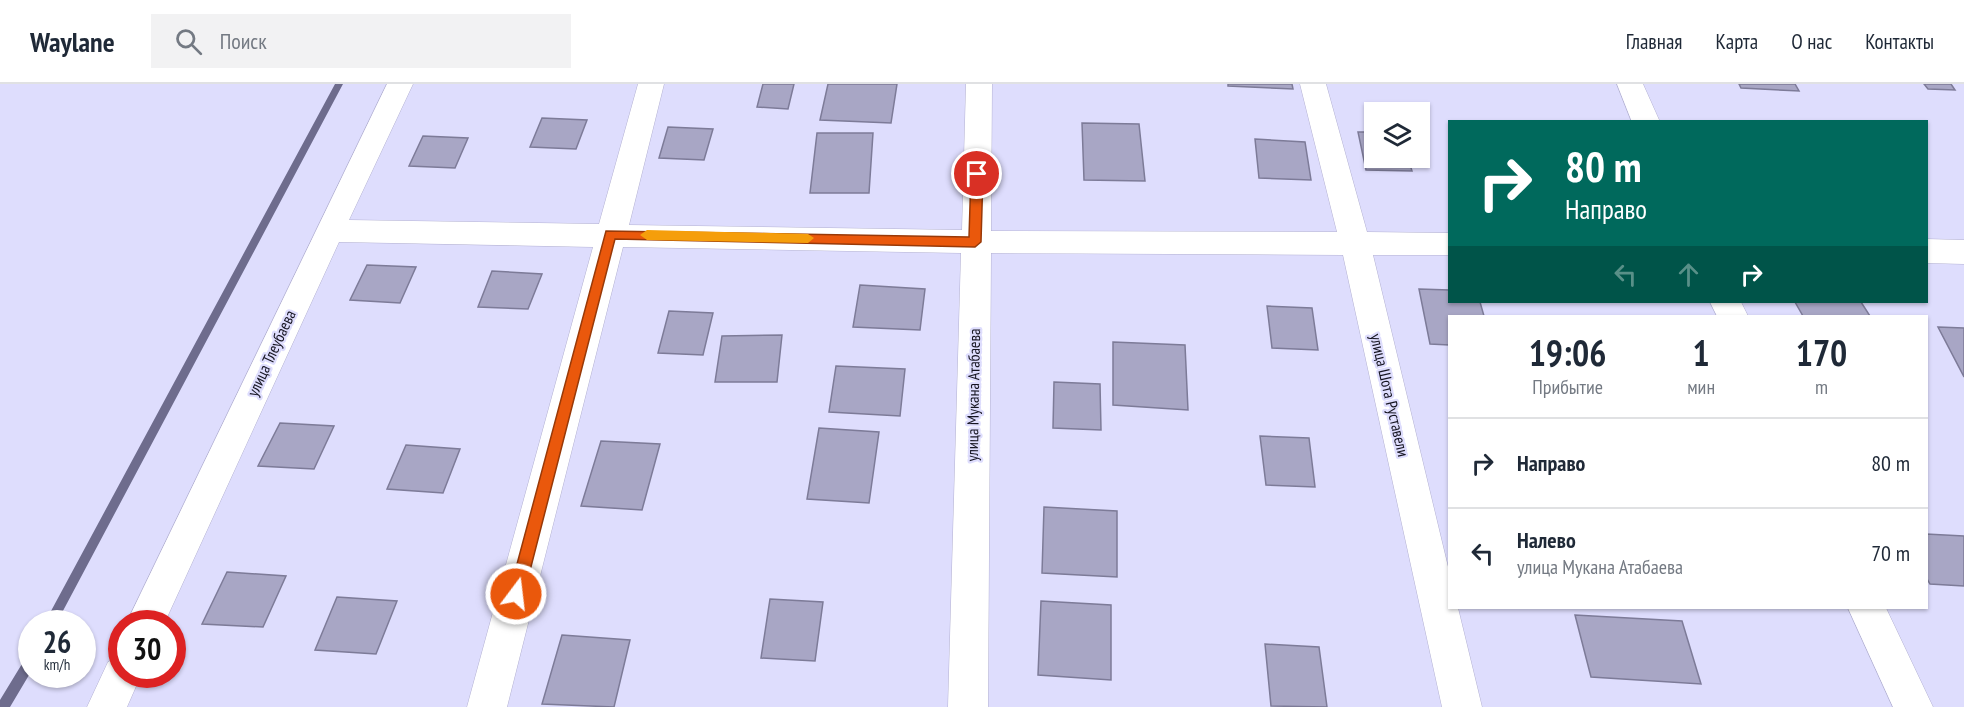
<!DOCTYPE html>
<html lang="ru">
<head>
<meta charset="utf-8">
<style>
	:root { --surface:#fff; --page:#f2f2f3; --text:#1f2937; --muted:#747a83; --line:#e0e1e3 }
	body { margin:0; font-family:"PT Sans Narrow",sans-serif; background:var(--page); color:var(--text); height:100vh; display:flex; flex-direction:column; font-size:22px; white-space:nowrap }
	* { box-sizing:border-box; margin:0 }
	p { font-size:20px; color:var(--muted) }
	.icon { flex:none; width:33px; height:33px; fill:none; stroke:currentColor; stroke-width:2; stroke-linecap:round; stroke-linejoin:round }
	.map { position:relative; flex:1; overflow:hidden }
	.sheet { position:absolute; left:1448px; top:231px; width:480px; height:294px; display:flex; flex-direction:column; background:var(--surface); border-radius:0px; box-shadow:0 2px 4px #0004 }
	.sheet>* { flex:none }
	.top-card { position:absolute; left:1448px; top:36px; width:480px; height:183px; border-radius:0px; box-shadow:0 2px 4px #0004; background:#00695c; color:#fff; overflow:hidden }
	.buttons { position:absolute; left:1364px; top:18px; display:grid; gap:12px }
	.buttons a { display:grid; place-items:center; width:66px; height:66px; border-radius:0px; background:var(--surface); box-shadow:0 2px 4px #0004; font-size:30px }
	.speed { position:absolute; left:18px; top:526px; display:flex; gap:12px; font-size:30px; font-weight:700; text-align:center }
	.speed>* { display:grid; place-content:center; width:78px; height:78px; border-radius:50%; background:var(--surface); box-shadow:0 2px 4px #0004; line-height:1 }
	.speed small { font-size:15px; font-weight:400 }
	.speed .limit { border:9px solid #d22; background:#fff; color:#111 }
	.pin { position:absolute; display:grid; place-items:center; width:51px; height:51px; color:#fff; margin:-26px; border:3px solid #fff; border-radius:50%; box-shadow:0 2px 6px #0007 }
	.me { position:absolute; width:66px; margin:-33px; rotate:15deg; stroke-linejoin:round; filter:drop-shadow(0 0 4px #0008) }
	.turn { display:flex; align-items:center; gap:21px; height:126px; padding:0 18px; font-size:27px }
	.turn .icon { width:78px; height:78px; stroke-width:2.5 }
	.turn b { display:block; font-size:42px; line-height:51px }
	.lanes { display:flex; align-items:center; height:57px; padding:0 18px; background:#0003; justify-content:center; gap:30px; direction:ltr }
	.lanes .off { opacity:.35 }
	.eta { display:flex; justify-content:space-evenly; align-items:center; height:102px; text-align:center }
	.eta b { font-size:36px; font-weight:800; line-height:42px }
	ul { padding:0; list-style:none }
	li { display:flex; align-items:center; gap:18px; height:90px; padding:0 18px; border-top:2px solid var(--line) }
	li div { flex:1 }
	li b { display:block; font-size:22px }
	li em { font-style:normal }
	header { display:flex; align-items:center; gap:36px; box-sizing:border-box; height:84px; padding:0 30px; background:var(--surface); border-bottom:2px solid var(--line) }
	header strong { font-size:28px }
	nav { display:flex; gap:33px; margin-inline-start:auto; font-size:21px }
	.search { width:420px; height:54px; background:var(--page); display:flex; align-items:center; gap:15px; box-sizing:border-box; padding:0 21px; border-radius:0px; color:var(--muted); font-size:22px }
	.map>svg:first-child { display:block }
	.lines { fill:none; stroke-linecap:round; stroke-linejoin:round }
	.stream { fill:#6e6c8d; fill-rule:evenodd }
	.building { fill:#a8a6c5; stroke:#7d7b98; stroke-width:1.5 }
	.minor-casing { stroke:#b3b1d1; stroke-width:1 }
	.minor { fill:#fff; fill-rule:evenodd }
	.route { fill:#ea580c; stroke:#983908; stroke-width:1.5 }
	.slow { fill:#f59e0b }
	.labels { text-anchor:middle; stroke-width:4.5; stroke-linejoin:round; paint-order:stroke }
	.street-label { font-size:16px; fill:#151420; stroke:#deddfd }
</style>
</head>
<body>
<header>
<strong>Waylane</strong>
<div class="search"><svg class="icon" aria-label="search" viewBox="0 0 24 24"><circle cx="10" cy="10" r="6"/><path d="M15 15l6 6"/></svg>Поиск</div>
<nav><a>Главная</a><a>Карта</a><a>О нас</a><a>Контакты</a></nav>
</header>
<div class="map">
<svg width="1964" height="623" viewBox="0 0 1964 623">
	<rect width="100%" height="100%" fill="#deddfd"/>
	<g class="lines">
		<path class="stream" d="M 335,0 L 343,0 L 56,540 L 44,540 Z
			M 32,568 L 32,586 L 10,623 L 0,623 L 0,616 L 28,570 Z"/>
	</g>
	<path class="building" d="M 763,0 L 794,0 L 788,25 L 757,23 Z
		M 828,0 L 897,0 L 891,39 L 820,36 Z
		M 1228,0 L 1292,0 L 1293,5 L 1228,2 Z
		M 1739,0 L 1795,0 L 1799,7 L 1741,4 Z
		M 1924,0 L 1951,0 L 1955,6 L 1928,5 Z
		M 542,34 L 587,36 L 576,65 L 530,63 Z
		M 1082,39 L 1139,40 L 1145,97 L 1084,96 Z
		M 668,43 L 713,45 L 704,76 L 659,74 Z
		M 1358,48 L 1374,48 L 1374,74 L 1408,74 L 1412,87 L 1366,86 Z
		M 817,49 L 873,49 L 869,109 L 810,109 Z
		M 423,52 L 468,54 L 455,84 L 409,82 Z
		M 1255,55 L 1305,58 L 1311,96 L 1259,94 Z
		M 367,181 L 416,183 L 400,219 L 350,216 Z
		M 492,187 L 542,190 L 528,225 L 478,223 Z
		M 860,201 L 925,205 L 920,246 L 853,243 Z
		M 1419,205 L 1449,206 L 1449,218 L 1480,218 L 1484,232 L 1449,232 L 1449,261 L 1430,260 Z
		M 1795,218 L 1861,218 L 1870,232 L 1803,232 Z
		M 1267,222 L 1312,224 L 1318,266 L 1272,264 Z
		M 669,227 L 713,229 L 703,271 L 658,269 Z
		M 1938,243 L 1964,244 L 1964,293 Z
		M 782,251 L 777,298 L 715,298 L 722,252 Z
		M 1113,258 L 1185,261 L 1188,326 L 1113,321 Z
		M 836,282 L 905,285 L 900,332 L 829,328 Z
		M 1054,298 L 1100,300 L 1101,346 L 1053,344 Z
		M 280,339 L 334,342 L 314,385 L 258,382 Z
		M 819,344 L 879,348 L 869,419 L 807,415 Z
		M 1260,352 L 1309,354 L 1315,403 L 1266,401 Z
		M 601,357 L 660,360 L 642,426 L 581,422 Z
		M 406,361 L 460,365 L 443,409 L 387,405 Z
		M 1044,423 L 1117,427 L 1117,493 L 1042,489 Z
		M 1926,450 L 1964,452 L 1964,502 L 1930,500 L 1926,493 Z
		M 227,488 L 286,492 L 263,543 L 202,540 Z
		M 337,513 L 397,517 L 376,570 L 315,566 Z
		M 770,515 L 823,518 L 815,577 L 761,574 Z
		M 1041,517 L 1111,521 L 1111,596 L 1038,591 Z
		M 1575,531 L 1682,537 L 1701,600 L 1591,593 Z
		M 562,551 L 630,556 L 614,623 L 542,620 Z
		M 1265,560 L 1319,563 L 1327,623 L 1271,622 Z"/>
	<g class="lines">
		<defs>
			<path id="minor" d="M 387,0 L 413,0 L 349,136 L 599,140 L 638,0 L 664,0 L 629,141 L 962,146 L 966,0 L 992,0 L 991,147 L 1337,148 L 1300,0 L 1326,0 L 1367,148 L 1449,149 L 1449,171 L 1373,171 L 1449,487 L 1449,524 L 1458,524 L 1482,623 L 1442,623 L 1343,171 L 991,169 L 988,623 L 948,623 L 961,169 L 623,163 L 507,623 L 467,623 L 593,163 L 339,158 L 164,540 L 126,540 Z
				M 1617,0 L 1643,0 L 1660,38 L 1632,38 Z
				M 1926,155 L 1964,156 L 1964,180 L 1926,179 Z
				M 1710,218 L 1741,218 L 1748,232 L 1717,232 Z
				M 1848,524 L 1886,524 L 1933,623 L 1893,623 Z
				M 122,572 L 122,591 L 141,591 L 127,623 L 87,623 L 108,578 Z"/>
		</defs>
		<use href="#minor" class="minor-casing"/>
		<use href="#minor" class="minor"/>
	</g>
	<path class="route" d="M 977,86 L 983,90 L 981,158 L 975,163 L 615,155 L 524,510 L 522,516 L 516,518 L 511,516 L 509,510 L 606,147 L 969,153 L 971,90 Z"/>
	<path class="slow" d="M 647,146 L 808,150 L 814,154 L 808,159 L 647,156 L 640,151 Z"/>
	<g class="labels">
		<g class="street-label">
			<text transform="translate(271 269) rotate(-65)" y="6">улица Тлеубаева</text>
			<text transform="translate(973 311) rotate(-89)" y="6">улица Мукана Атабаева</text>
			<text transform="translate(1390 311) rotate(77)" y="6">улица Шота Руставели</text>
		</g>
	</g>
</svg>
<div class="buttons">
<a><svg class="icon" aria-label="layers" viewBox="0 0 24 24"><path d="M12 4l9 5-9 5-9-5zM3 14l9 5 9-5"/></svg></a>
</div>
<div class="speed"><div>26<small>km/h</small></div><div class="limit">30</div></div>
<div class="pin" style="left:977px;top:90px;background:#d93025"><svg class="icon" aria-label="arrive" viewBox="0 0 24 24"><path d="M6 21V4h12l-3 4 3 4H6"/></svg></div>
<svg class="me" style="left:516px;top:510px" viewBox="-20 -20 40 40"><circle r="17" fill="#ea580c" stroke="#fff" stroke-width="3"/><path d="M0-11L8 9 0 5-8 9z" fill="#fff"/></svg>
<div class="top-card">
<div class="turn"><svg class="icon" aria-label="right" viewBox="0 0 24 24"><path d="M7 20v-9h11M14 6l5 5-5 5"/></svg><div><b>80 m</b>Направо</div></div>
<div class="lanes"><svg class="icon off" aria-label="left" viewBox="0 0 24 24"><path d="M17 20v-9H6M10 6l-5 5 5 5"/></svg><svg class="icon off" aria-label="ahead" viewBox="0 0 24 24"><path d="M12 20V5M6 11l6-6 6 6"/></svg><svg class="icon" aria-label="right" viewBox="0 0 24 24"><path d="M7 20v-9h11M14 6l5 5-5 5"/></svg></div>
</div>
<section class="sheet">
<div class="eta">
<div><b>19:06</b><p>Прибытие</p></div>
<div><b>1</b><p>мин</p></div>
<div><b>170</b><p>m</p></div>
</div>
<ul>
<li><svg class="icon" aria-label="right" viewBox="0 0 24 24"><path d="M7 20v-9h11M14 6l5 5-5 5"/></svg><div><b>Направо</b></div><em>80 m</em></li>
<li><svg class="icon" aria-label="left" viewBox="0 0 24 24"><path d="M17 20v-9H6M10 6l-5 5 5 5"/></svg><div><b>Налево</b><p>улица Мукана Атабаева</p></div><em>70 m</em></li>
</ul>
</section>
</div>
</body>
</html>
